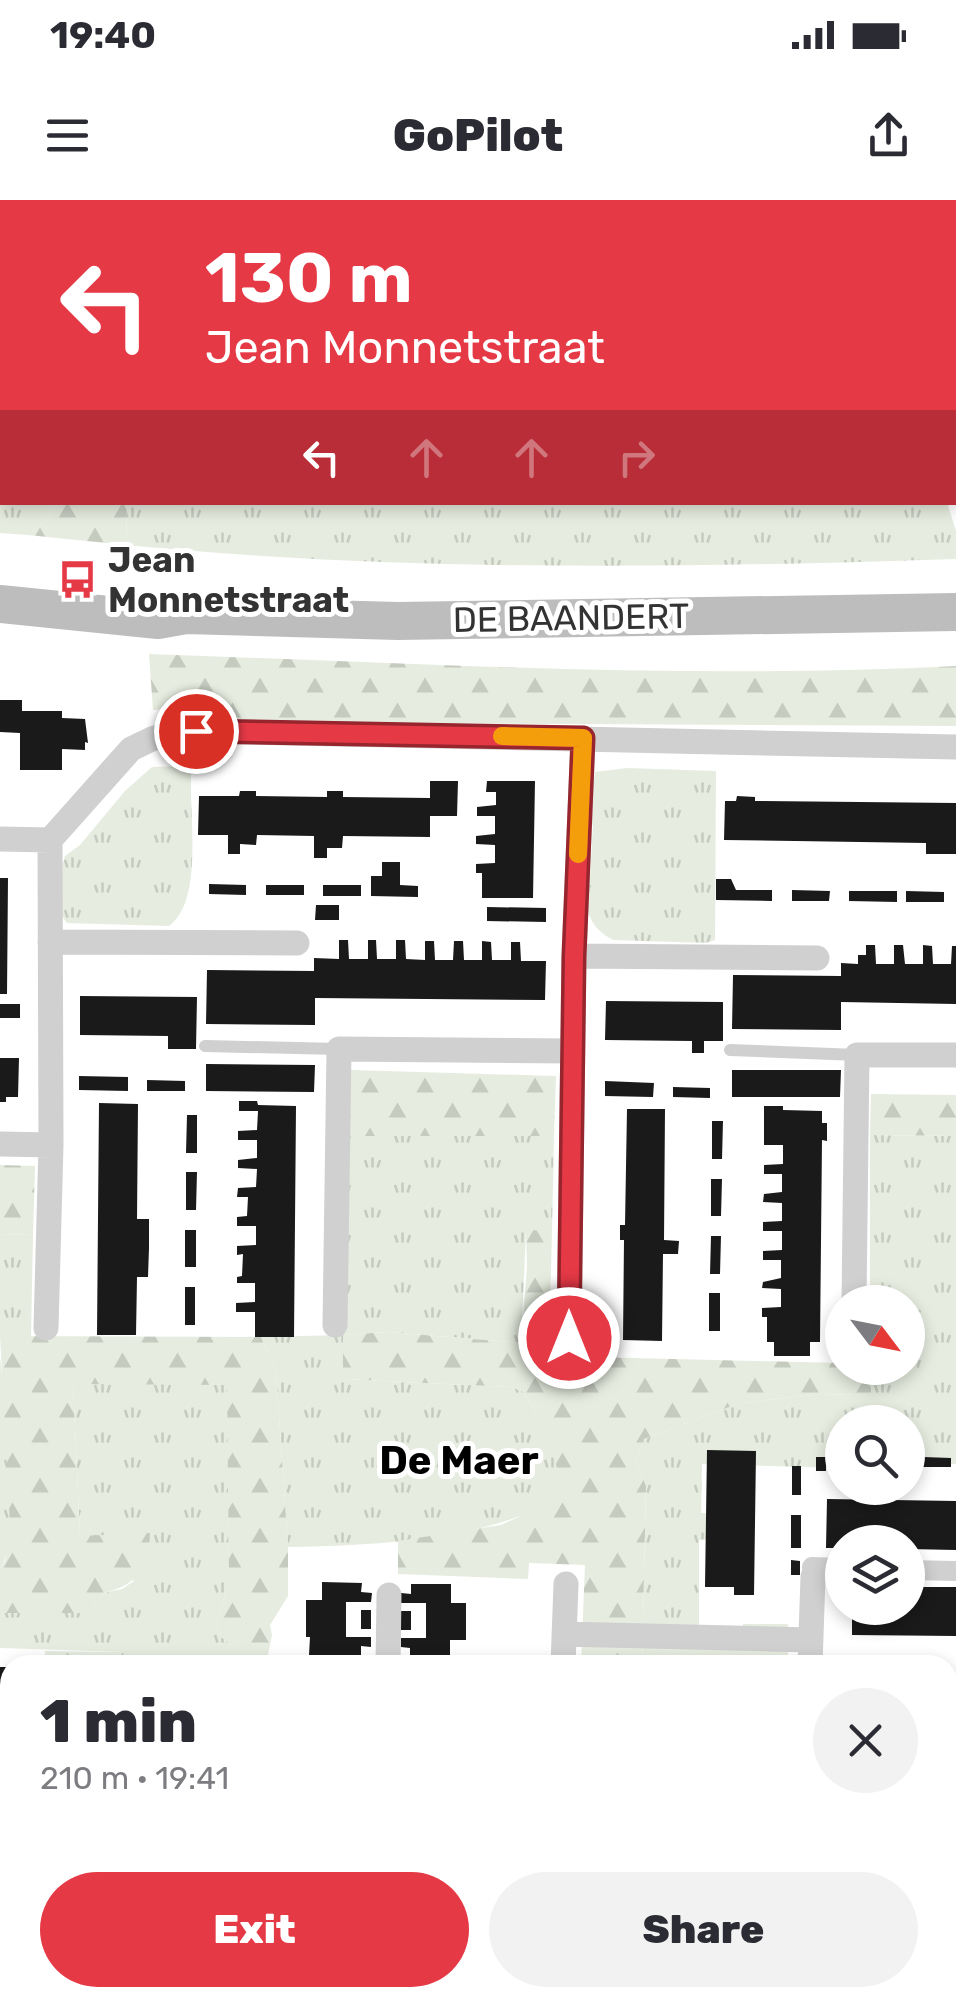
<!DOCTYPE html>
<html lang="en">
<head>
<meta charset="utf-8">
<style>
	:root { --surface:#fff; --page:#f2f2f3; --text:#2b2b33; --muted:#7c7c81; --accent:#e63946 }
	body { margin:0; font-family:Rubik,sans-serif; background:var(--page); color:var(--text); height:100vh; display:flex; flex-direction:column; font-size:38px; white-space:nowrap }
	* { box-sizing:border-box; margin:0 }
	p { font-size:32px; color:var(--muted) }
	.icon { flex:none; width:55px; height:55px; fill:none; stroke:currentColor; stroke-width:2; stroke-linecap:round; stroke-linejoin:round }
	.map { position:relative; flex:1; overflow:hidden }
	.panel { position:absolute; left:0px; top:1455px; width:958px; height:352px; display:flex; flex-direction:column; background:var(--surface); border-radius:30px 30px 0 0; box-shadow:0 5px 15px #0003 }
	.panel>* { flex:none }
	.hud { position:absolute; left:0px; top:0px; width:958px; height:305px; box-shadow:0 5px 15px #0003; background:#e63946; color:#fff; overflow:hidden }
	.needle { width:65px; rotate:122deg }
	.buttons { position:absolute; left:825px; top:1085px; display:grid; gap:20px }
	.buttons a { display:grid; place-items:center; width:100px; height:100px; border-radius:50%; background:var(--surface); box-shadow:0 5px 15px #0003; font-size:50px }
	.pin { position:absolute; display:grid; place-items:center; width:85px; height:85px; color:#fff; margin:-42px; border:5px solid #fff; border-radius:50%; box-shadow:0 2px 10px #0007 }
	.me { position:absolute; width:110px; margin:-55px; rotate:0deg; stroke-linejoin:round; filter:drop-shadow(0 0 8px #0008) }
	.turn { display:flex; align-items:center; gap:35px; height:210px; padding:0 40px; font-size:45px }
	.turn .icon { width:130px; height:130px; stroke-width:2.5 }
	.turn b { display:block; font-size:70px; line-height:85px }
	.lanes { display:flex; align-items:center; height:95px; padding:0 40px; background:#0003; justify-content:center; gap:50px; direction:ltr }
	.lanes .off { opacity:.35 }
	.round { display:grid; place-items:center; flex:none; width:105px; height:105px; border-radius:52px; background:var(--page) }
	.summary { display:flex; align-items:center; justify-content:space-between; height:170px; padding:0 40px }
	h1 { font-size:60px; font-weight:800; line-height:75px }
	.cta { display:flex; gap:20px; margin-top:auto; padding:20px 40px }
	.cta a { flex:1; height:115px; border-radius:60px; background:var(--accent); color:#fff; font-size:40px; font-weight:800; line-height:115px; text-align:center }
	.cta a+a { background:var(--page); color:var(--text) }
	.status { display:flex; justify-content:space-between; align-items:center; height:70px; padding:0 50px; background:var(--surface); direction:ltr }
	.status svg { height:28px; fill:currentColor }
	header { display:flex; justify-content:space-between; align-items:center; height:130px; padding:0 40px; background:var(--surface); font-size:45px; font-weight:800 }
	.map>svg:first-child { display:block }
	.grass { fill:url(#grass-tufts) }
	.forest { fill:url(#forest-firs) }
	.building { fill:#1a1a1a }
	.lines { fill:none; stroke-linecap:round; stroke-linejoin:round }
	.service { stroke:#d0d0d0; stroke-width:12 }
	.pedestrian { stroke:#d0d0d0; stroke-width:20 }
	.minor { stroke:#d0d0d0; stroke-width:25 }
	.secondary { stroke:#bdbdbd; stroke-width:38 }
	.route-casing { stroke:#96252e; stroke-width:25 }
	.route { stroke:#e63946; stroke-width:18 }
	.slow { stroke:#f59e0b; stroke-width:18 }
	.labels { text-anchor:middle; stroke-width:10; stroke-linejoin:round; paint-order:stroke }
	.poi-label { font-size:35px; font-weight:bold; fill:#333; stroke:#fff; text-anchor:start }
	.street-label { font-size:35px; fill:#333; stroke:#fff }
	.quarter-label { font-size:40px; font-weight:bold; fill:#000; stroke:#fff }
</style>
</head>
<body>
<div class="status"><b>19:40</b><svg viewBox="0 0 49 12"><path d="M0 12V9h3v3zM5 12V6h3v6zM10 12V3h3v9zM15 12V0h3v12zM26 1h20v11H26zM47 4h2v5h-2z"/></svg></div>
<header><svg class="icon" aria-label="menu" viewBox="0 0 24 24"><path d="M4 6h16M4 12h16M4 18h16"/></svg>GoPilot<svg class="icon" aria-label="share" viewBox="0 0 24 24"><path d="M12 15V3M7 8l5-5 5 5M5 13v7h14v-7"/></svg></header>
<div class="map">
<svg width="956" height="1806" viewBox="0 0 956 1806">
	<defs>
		<pattern id="grass-tufts" width="24" height="20" patternUnits="userSpaceOnUse" patternTransform="scale(2.5)"><rect width="24" height="20" fill="#e6ecdf"/><path d="M3 7l-1-3M5 7V3M7 7l1-3M15 17l-1-3M17 17v-4M19 17l1-3" fill="none" stroke="#c6cbc0"/></pattern>
		<pattern id="forest-firs" width="22" height="20" patternUnits="userSpaceOnUse" patternTransform="scale(2.5)"><rect width="22" height="20" fill="#e6ecdf"/><path d="M5 1l3.5 6h-7zM16 11l3.5 6h-7z" fill="#c6cbc0"/></pattern>
	</defs>
	<rect width="100%" height="100%" fill="#fff"/>
	<path class="grass" d="M 0,238 L 2,302 L 58,303 L 45,321 L 28,335 L 0,333 Z
		M 127,302 L 947,302 L 956,331 L 956,359 C 680,368 401,372 126,345 Z
		M 185,566 L 191,571 L 191,589 C 191,626 201,704 169,726 L 67,723 L 59,712 L 57,683 L 65,656 L 80,645 L 125,591 L 152,567 Z
		M 627,568 L 716,571 L 715,740 L 706,743 L 613,740 C 600,733 592,725 588,711 L 593,625 L 587,623 L 595,572 Z
		M 870,935 L 956,936 L 956,1264 L 908,1266 L 908,1222 L 842,1222 L 842,1268 L 702,1264 L 701,1313 L 721,1314 L 721,1338 L 699,1340 L 699,1448 L 743,1448 L 743,1424 L 788,1424 L 788,1465 L 642,1465 L 646,1286 L 636,1260 L 644,1239 L 740,1203 L 814,1195 L 871,1194 L 871,1168 L 908,1168 L 908,1102 L 870,1102 Z
		M 345,936 L 554,936 L 552,1031 L 526,1031 L 521,1143 L 388,1132 L 344,1135 L 343,1179 L 511,1187 L 522,1191 L 533,1207 L 569,1294 C 484,1341 383,1345 288,1347 L 276,1171 L 261,1137 L 343,1135 Z
		M 0,1034 L 33,1035 L 31,1137 L 0,1136 Z
		M 0,1156 C 4,1195 22,1341 0,1368 Z
		M 128,1182 L 228,1185 L 229,1384 L 215,1424 L 221,1437 L 260,1465 L 118,1465 L 126,1452 L 0,1448 L 0,1413 L 89,1413 L 103,1393 L 122,1389 L 134,1381 L 80,1336 L 73,1184 Z
		M 43,1798 L 257,1798 L 256,1806 L 43,1806 Z"/>
	<path class="forest" d="M 58,303 L 127,303 L 126,345 L 28,335 L 45,321 Z
		M 149,454 C 418,463 688,480 956,466 L 956,526 L 168,522 L 163,509 L 153,510 Z
		M 351,870 L 556,876 L 554,936 L 345,936 L 346,899 Z
		M 871,894 L 956,895 L 956,936 L 870,935 Z
		M 0,965 L 35,966 L 33,1035 L 0,1034 Z
		M 526,1030 L 552,1031 L 549,1149 L 592,1157 L 842,1163 L 842,1168 L 871,1168 L 871,1194 L 814,1195 L 740,1203 L 644,1239 L 636,1260 L 646,1286 L 642,1465 L 581,1465 L 585,1365 L 529,1363 L 528,1379 L 398,1374 L 398,1341 L 501,1325 L 568,1294 L 533,1207 L 522,1191 L 511,1187 L 343,1179 L 343,1135 L 388,1132 L 521,1143 L 527,1067 Z
		M 0,1136 L 261,1137 L 276,1171 L 288,1347 L 288,1396 L 270,1425 L 272,1435 L 266,1465 L 260,1465 L 221,1437 L 215,1424 L 229,1384 L 227,1185 L 73,1184 L 80,1336 L 150,1333 C 149,1367 137,1386 103,1393 L 89,1413 L 0,1413 L 0,1368 L 5,1361 L 10,1325 Z
		M 45,1451 L 127,1452 L 118,1465 L 44,1465 Z"/>
	<path class="building" d="M 0,500 L 22,500 L 22,511 L 62,511 L 62,518 L 85,519 L 88,543 L 85,542 L 85,550 L 62,549 L 62,570 L 20,570 L 20,533 L 0,532 Z
		M 430,581 L 458,581 L 457,616 L 430,616 L 430,637 L 343,636 L 342,648 L 327,648 L 327,658 L 314,658 L 314,636 L 257,635 L 256,645 L 240,644 L 240,654 L 228,654 L 228,635 L 198,635 L 199,596 L 239,596 L 240,591 L 256,591 L 256,596 L 327,597 L 327,591 L 343,591 L 343,597 L 430,598 Z
		M 487,581 L 535,581 L 533,698 L 482,698 L 482,673 L 476,673 L 476,664 L 495,663 L 495,645 L 476,644 L 476,636 L 495,634 L 495,616 L 477,616 L 477,607 L 496,605 L 496,592 L 486,592 Z
		M 737,596 L 755,597 L 755,601 L 956,603 L 956,654 L 926,654 L 926,643 L 724,640 L 725,601 L 736,601 Z
		M 382,662 L 400,662 L 400,685 L 418,686 L 418,697 L 371,696 L 371,676 L 382,676 Z
		M 0,678 L 8,678 L 7,794 L 0,794 Z
		M 716,679 L 731,679 L 736,690 L 772,690 L 772,701 L 716,700 Z
		M 209,684 L 246,685 L 246,695 L 209,694 Z
		M 266,685 L 304,685 L 304,695 L 266,695 Z
		M 323,685 L 361,685 L 361,696 L 323,696 Z
		M 792,690 L 830,691 L 829,701 L 792,701 Z
		M 849,691 L 897,691 L 897,702 L 849,701 Z
		M 906,691 L 944,692 L 944,702 L 906,702 Z
		M 316,705 L 339,705 L 339,720 L 315,720 Z
		M 487,707 L 546,708 L 546,722 L 487,721 Z
		M 339,740 L 348,740 L 349,759 L 368,759 L 368,740 L 376,740 L 377,759 L 396,759 L 396,740 L 405,740 L 406,759 L 425,760 L 425,741 L 434,741 L 435,760 L 453,760 L 454,741 L 463,741 L 464,760 L 482,760 L 482,741 L 491,742 L 492,760 L 511,760 L 511,742 L 520,742 L 521,761 L 546,761 L 545,800 L 315,798 L 315,825 L 206,824 L 207,770 L 314,771 L 314,758 L 339,759 Z
		M 866,745 L 875,745 L 876,764 L 894,764 L 894,745 L 903,745 L 905,764 L 923,764 L 923,745 L 932,746 L 933,764 L 951,764 L 952,746 L 956,746 L 956,804 L 841,802 L 841,830 L 732,829 L 733,775 L 841,776 L 841,763 L 858,764 L 858,755 L 866,755 Z
		M 80,796 L 197,797 L 196,849 L 168,849 L 168,836 L 80,835 Z
		M 606,801 L 723,802 L 723,841 L 704,841 L 704,853 L 692,853 L 692,841 L 605,840 Z
		M 0,804 L 20,804 L 20,818 L 0,818 Z
		M 0,858 L 19,858 L 18,897 L 6,897 L 6,902 L 0,902 Z
		M 206,864 L 315,865 L 314,892 L 206,891 Z
		M 732,870 L 841,870 L 840,897 L 732,897 Z
		M 79,876 L 128,877 L 128,891 L 79,890 Z
		M 147,880 L 185,881 L 185,891 L 147,891 Z
		M 605,881 L 654,883 L 653,897 L 605,896 Z
		M 673,887 L 710,888 L 710,898 L 673,897 Z
		M 239,901 L 257,901 L 258,905 L 296,906 L 294,1137 L 255,1137 L 255,1112 L 236,1112 L 236,1103 L 255,1102 L 255,1083 L 237,1083 L 237,1077 L 242,1076 L 243,1054 L 237,1055 L 237,1046 L 256,1045 L 256,1026 L 237,1026 L 237,1017 L 247,1016 L 248,997 L 237,997 L 238,988 L 256,987 L 257,969 L 238,968 L 238,960 L 257,958 L 257,940 L 238,940 L 238,931 L 257,930 L 258,911 L 239,911 Z
		M 99,903 L 138,904 L 137,1019 L 149,1019 L 149,1048 L 148,1077 L 137,1077 L 136,1135 L 97,1135 Z
		M 764,906 L 783,906 L 783,910 L 822,911 L 822,923 L 827,923 L 827,941 L 822,940 L 820,1142 L 810,1142 L 810,1156 L 774,1156 L 774,1142 L 767,1142 L 767,1117 L 762,1117 L 762,1108 L 781,1107 L 781,1089 L 762,1088 L 763,1082 L 781,1078 L 781,1060 L 763,1060 L 763,1051 L 782,1050 L 782,1031 L 763,1031 L 763,1022 L 782,1021 L 782,1003 L 763,1002 L 764,994 L 782,992 L 782,974 L 764,974 L 764,965 L 783,964 L 783,945 L 764,945 Z
		M 627,909 L 665,909 L 664,1040 L 679,1041 L 678,1054 L 663,1054 L 662,1141 L 623,1140 L 624,1040 L 620,1040 L 620,1025 L 625,1025 Z
		M 187,915 L 197,915 L 197,953 L 186,953 Z
		M 712,921 L 723,921 L 722,959 L 712,959 Z
		M 186,972 L 197,972 L 196,1010 L 186,1010 Z
		M 711,979 L 722,979 L 721,1016 L 711,1016 Z
		M 185,1030 L 196,1030 L 196,1067 L 185,1067 Z
		M 711,1036 L 721,1036 L 720,1074 L 710,1074 Z
		M 185,1087 L 195,1087 L 195,1125 L 185,1125 Z
		M 709,1093 L 720,1093 L 720,1131 L 709,1131 Z
		M 707,1250 L 756,1251 L 754,1395 L 734,1395 L 734,1387 L 705,1387 Z
		M 816,1257 L 826,1257 L 826,1271 L 816,1271 Z
		M 923,1257 L 951,1258 L 951,1267 L 923,1267 Z
		M 792,1266 L 801,1266 L 801,1295 L 792,1295 Z
		M 827,1299 L 956,1301 L 956,1350 L 908,1349 L 908,1342 L 842,1342 L 842,1348 L 826,1348 Z
		M 791,1315 L 801,1315 L 801,1348 L 791,1348 Z
		M 791,1360 L 800,1361 L 800,1375 L 791,1375 Z
		M 322,1382 L 362,1383 L 361,1392 L 372,1393 L 371,1402 L 346,1402 L 346,1437 L 371,1437 L 371,1447 L 361,1446 L 361,1456 L 309,1455 L 310,1437 L 306,1437 L 306,1400 L 322,1400 Z
		M 411,1384 L 451,1384 L 451,1403 L 466,1403 L 466,1440 L 450,1440 L 450,1458 L 410,1457 L 410,1448 L 401,1447 L 401,1438 L 426,1438 L 426,1403 L 401,1403 L 401,1393 L 411,1394 Z
		M 908,1387 L 956,1387 L 956,1436 L 852,1435 L 852,1408 L 908,1408 Z
		M 361,1410 L 371,1410 L 371,1429 L 361,1429 Z
		M 401,1411 L 411,1411 L 411,1430 L 401,1430 Z
		M 0,1467 L 10,1467 L 10,1564 L 0,1564 Z
		M 956,1796 L 956,1806 L 944,1806 L 944,1798 Z
		M 318,1798 L 357,1798 L 357,1806 L 318,1806 Z
		M 417,1798 L 431,1798 L 431,1806 L 417,1806 Z
		M 476,1798 L 515,1798 L 514,1806 L 476,1806 Z"/>
	<g class="lines">
		<path class="service" d="M 205,846 L 339,849
			M 730,850 L 857,855
			M 857,1798 L 925,1798"/>
		<path class="pedestrian" d="M 0,46 L 2,47
			M 955,78 L 956,78
			M 908,1370 L 956,1371
			M 813,1377 L 812,1367 L 842,1368"/>
		<path class="minor" d="M 350,2 L 350,0
			M 579,2 L 579,0
			M 0,639 L 50,640
			M 50,742 L 297,743
			M 574,756 L 817,758
			M 0,944 L 51,945 L 50,640 L 131,549 L 154,538 L 196,531 L 956,547
			M 854,1102 L 857,855 L 956,855
			M 335,1125 L 339,849 L 571,851
			M 46,1128 L 51,945
			M 569,1138 L 574,756 L 583,538
			M 564,1434 L 811,1440
			M 388,1465 L 389,1395
			M 563,1465 L 566,1384
			M 810,1465 L 813,1377
			M 37,1798 L 37,1806
			M 277,1806 L 277,1798
			M 562,1806 L 562,1798 L 595,1798"/>
		<path class="secondary" d="M 0,404 L 158,420 L 186,415 L 398,421 L 956,412"/>
	</g>
	<g class="lines">
		<defs>
			<path id="route" d="M 196,531 L 583,538 L 574,756 L 569,1138"/>
		</defs>
		<use href="#route" class="route-casing"/>
		<use href="#route" class="route"/>
		<path class="slow" d="M 502,536 L 583,538 L 578,654"/>
	</g>
	<defs>
		<symbol id="bus-bare" viewBox="-9 -9 18 18"><path d="M-5-6H5V4H4V6H2V4H-2V6H-4V4H-5ZM-3.5-4V0h7V-4ZM-3.5 1.2v1.5H-2V1.2ZM2 1.2v1.5H3.5V1.2Z" fill="#e63946" stroke="#fff" stroke-width="2.5" paint-order="stroke"/></symbol>
	</defs>
	<g fill-rule="evenodd">
		<use href="#bus-bare" x="50" y="352" width="55" height="55"/>
	</g>
	<g class="labels">
		<g class="poi-label">
			<text x="108" y="372">Jean<tspan x="108" dy="40">Monnetstraat</tspan></text>
		</g>
		<g class="street-label">
			<text transform="translate(571 418) rotate(-1)" y="12">DE BAANDERT</text>
		</g>
		<g class="quarter-label">
			<text x="459" y="1274">De Maer</text>
		</g>
	</g>
</svg>
<div class="buttons">
<a><svg class="needle" viewBox="-14 -14 28 28"><path d="M0-13l5 13h-10z" fill="#e53935"/><path d="M0 13l5-13h-10z" fill="#7c7c81"/></svg></a>
<a><svg class="icon" aria-label="search" viewBox="0 0 24 24"><circle cx="10" cy="10" r="6"/><path d="M15 15l6 6"/></svg></a>
<a><svg class="icon" aria-label="layers" viewBox="0 0 24 24"><path d="M12 4l9 5-9 5-9-5zM3 14l9 5 9-5"/></svg></a>
</div>
<div class="pin" style="left:196px;top:531px;background:#d93025"><svg class="icon" aria-label="arrive" viewBox="0 0 24 24"><path d="M6 21V4h12l-3 4 3 4H6"/></svg></div>
<svg class="me" style="left:569px;top:1138px" viewBox="-20 -20 40 40"><circle r="17" fill="#e63946" stroke="#fff" stroke-width="3"/><path d="M0-11L8 9 0 5-8 9z" fill="#fff"/></svg>
<div class="hud">
<div class="turn"><svg class="icon" aria-label="left" viewBox="0 0 24 24"><path d="M17 20v-9H6M10 6l-5 5 5 5"/></svg><div><b>130 m</b>Jean Monnetstraat</div></div>
<div class="lanes"><svg class="icon" aria-label="left" viewBox="0 0 24 24"><path d="M17 20v-9H6M10 6l-5 5 5 5"/></svg><svg class="icon off" aria-label="ahead" viewBox="0 0 24 24"><path d="M12 20V5M6 11l6-6 6 6"/></svg><svg class="icon off" aria-label="ahead" viewBox="0 0 24 24"><path d="M12 20V5M6 11l6-6 6 6"/></svg><svg class="icon off" aria-label="right" viewBox="0 0 24 24"><path d="M7 20v-9h11M14 6l5 5-5 5"/></svg></div>
</div>
<section class="panel">
<div class="summary"><div><h1>1 min</h1><p>210 m · 19:41</p></div><a class="round"><svg class="icon" aria-label="close" viewBox="0 0 24 24"><path d="M6 6l12 12M18 6L6 18"/></svg></a></div>
<div class="cta"><a>Exit</a><a>Share</a></div>
</section>
</div>
</body>
</html>
